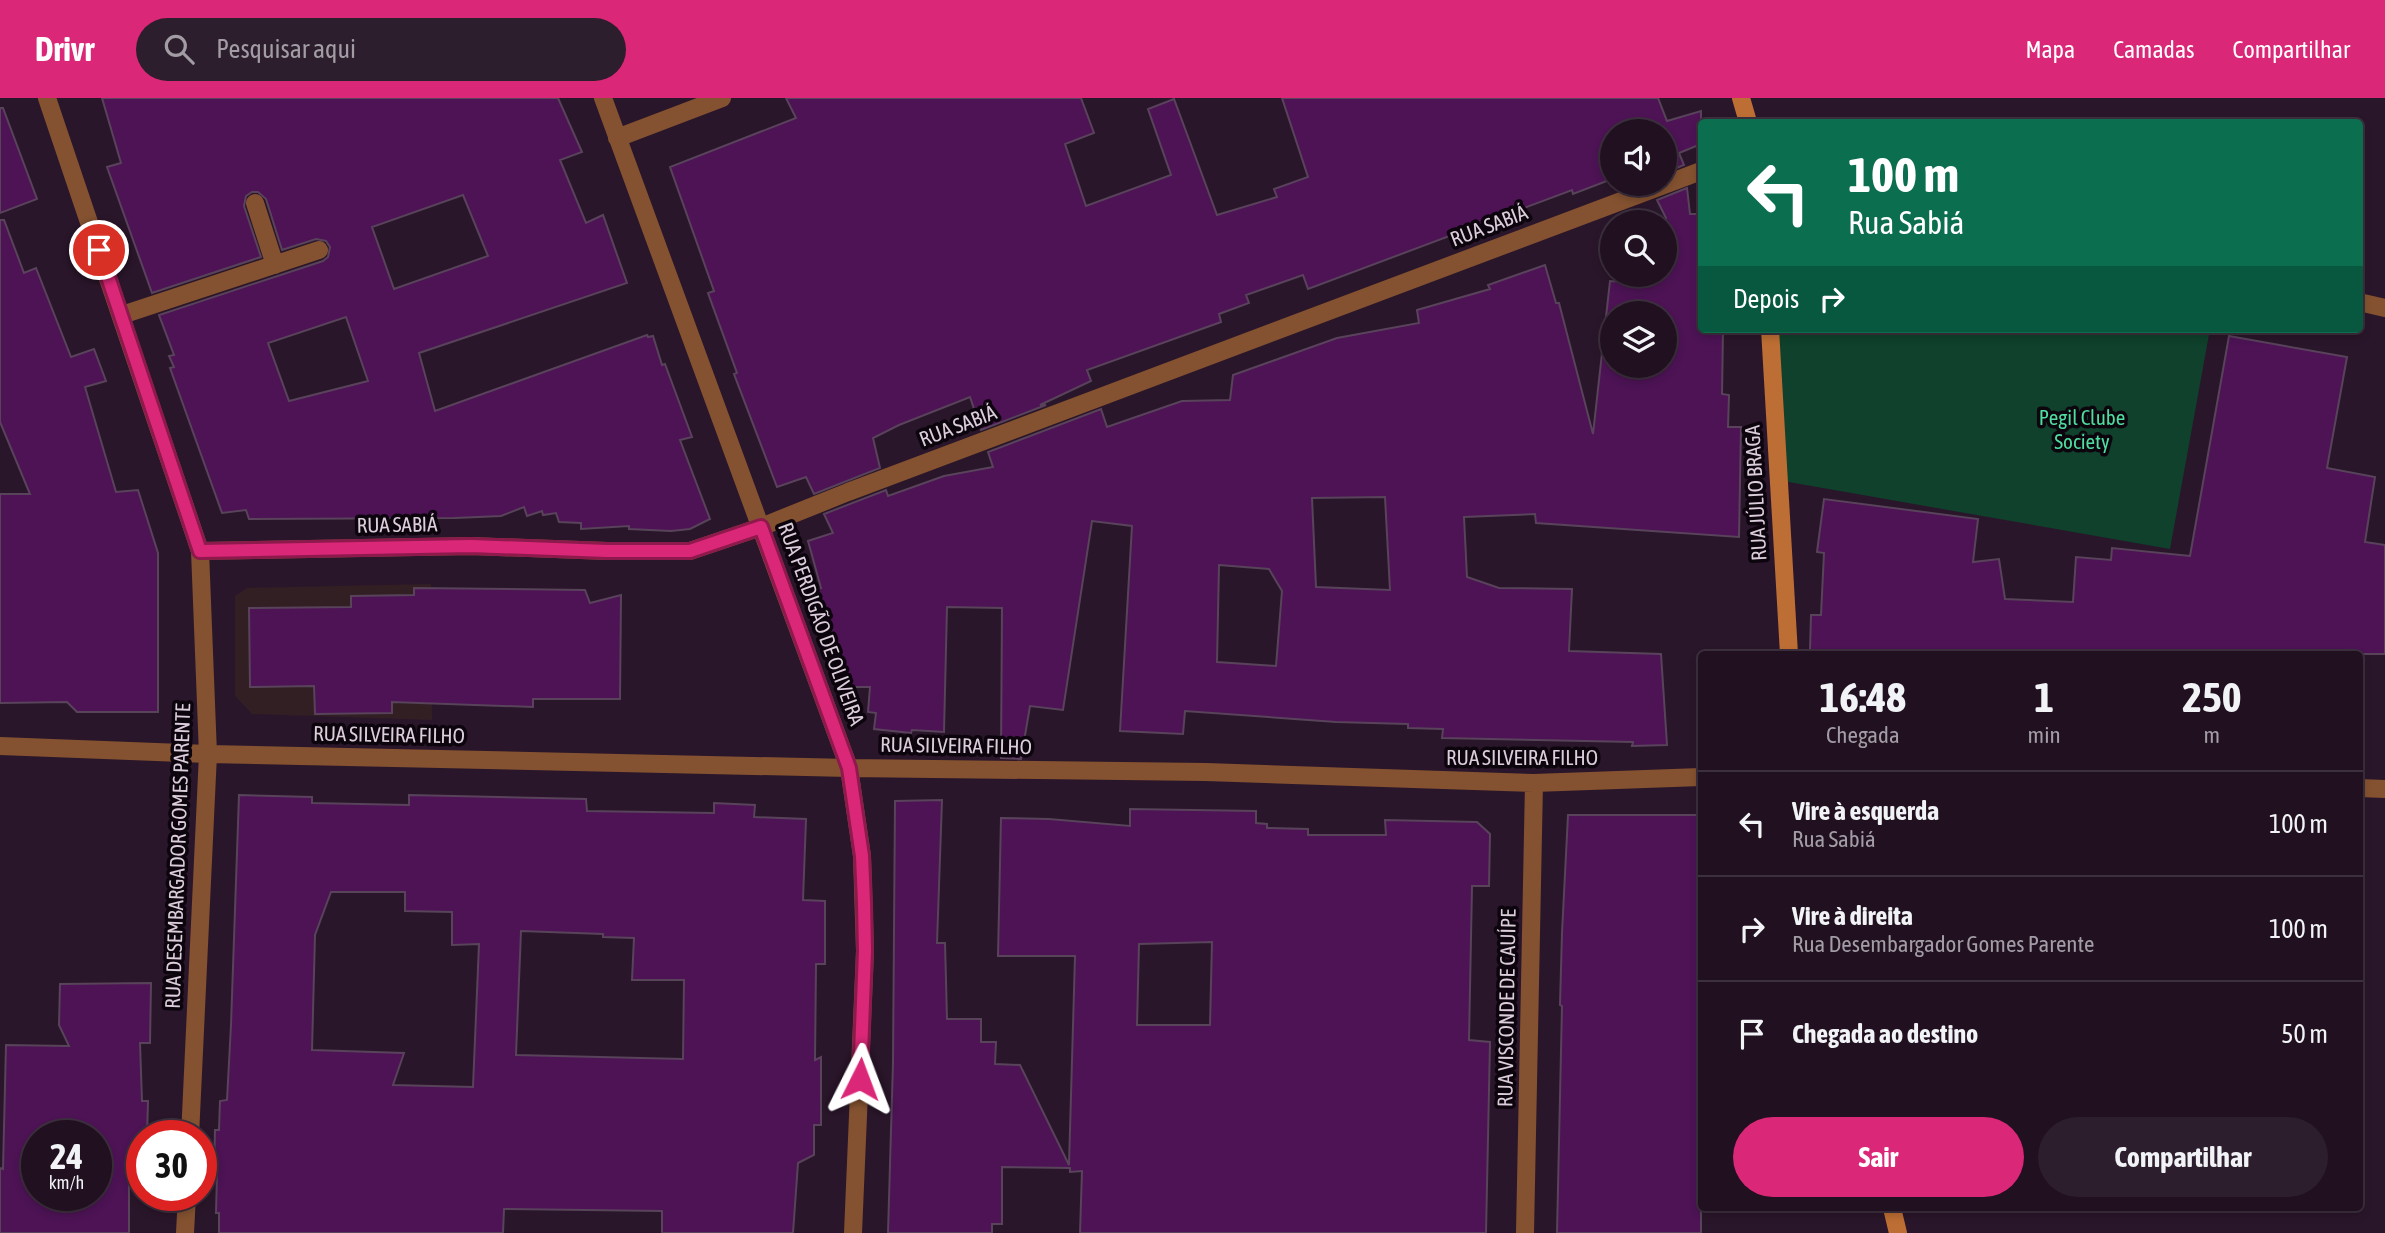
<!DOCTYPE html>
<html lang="pt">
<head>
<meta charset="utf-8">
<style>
	:root { --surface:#201020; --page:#2d1e2d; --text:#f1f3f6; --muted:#a29da5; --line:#3d303e; --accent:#db2777 }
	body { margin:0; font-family:"Asap Condensed",sans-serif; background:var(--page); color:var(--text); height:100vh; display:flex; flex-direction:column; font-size:26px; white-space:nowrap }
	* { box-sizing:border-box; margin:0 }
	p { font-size:23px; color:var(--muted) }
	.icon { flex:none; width:38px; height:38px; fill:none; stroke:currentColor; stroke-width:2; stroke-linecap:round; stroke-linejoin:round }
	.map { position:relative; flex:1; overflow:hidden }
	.details { position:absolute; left:1698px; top:553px; width:665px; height:560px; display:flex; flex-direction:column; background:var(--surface); border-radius:7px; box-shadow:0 4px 10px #0003,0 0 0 2px var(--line) }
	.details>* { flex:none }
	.guide { position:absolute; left:1698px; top:21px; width:665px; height:214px; border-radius:7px; box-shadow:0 4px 10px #0003,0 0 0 2px var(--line); background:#0b6e4f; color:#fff; overflow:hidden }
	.fabs { position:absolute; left:1600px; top:21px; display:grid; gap:14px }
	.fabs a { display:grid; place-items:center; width:77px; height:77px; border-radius:50%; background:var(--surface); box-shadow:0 4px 10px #0003,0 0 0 2px var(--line); font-size:35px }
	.speed { position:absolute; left:21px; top:1022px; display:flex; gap:14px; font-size:35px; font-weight:700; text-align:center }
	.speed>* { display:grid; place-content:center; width:91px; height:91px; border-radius:50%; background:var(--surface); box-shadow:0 4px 10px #0003,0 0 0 2px var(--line); line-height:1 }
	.speed small { font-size:18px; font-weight:400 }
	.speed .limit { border:10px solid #d22; background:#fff; color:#111 }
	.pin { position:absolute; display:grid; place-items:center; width:60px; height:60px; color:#fff; margin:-30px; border:4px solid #fff; border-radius:50%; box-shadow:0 2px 7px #0007 }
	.me { position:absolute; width:77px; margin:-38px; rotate:3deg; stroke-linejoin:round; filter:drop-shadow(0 0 5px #0008) }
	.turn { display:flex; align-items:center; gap:24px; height:147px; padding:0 35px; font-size:32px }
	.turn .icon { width:91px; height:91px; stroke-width:2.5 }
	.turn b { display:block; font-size:49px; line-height:60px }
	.then { display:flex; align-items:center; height:66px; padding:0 35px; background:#0003; gap:14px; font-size:26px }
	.eta { display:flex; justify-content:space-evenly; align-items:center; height:119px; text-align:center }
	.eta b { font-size:42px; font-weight:700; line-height:49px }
	.button { display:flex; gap:14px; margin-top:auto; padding:14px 35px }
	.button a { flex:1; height:80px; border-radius:42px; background:var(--accent); color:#fff; font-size:28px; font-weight:700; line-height:80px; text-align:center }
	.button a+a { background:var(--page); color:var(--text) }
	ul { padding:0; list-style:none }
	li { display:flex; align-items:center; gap:21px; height:105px; padding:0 35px; border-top:2px solid var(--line) }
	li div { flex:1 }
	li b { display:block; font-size:26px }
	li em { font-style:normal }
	header { display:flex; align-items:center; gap:42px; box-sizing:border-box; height:98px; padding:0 35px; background:var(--accent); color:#fff }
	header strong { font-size:33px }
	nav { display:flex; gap:38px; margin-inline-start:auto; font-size:24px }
	.search { width:490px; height:63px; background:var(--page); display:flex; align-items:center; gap:18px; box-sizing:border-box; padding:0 24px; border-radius:38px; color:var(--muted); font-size:26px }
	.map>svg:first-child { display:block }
	.medical { fill:#321f24 }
	.green { fill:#0f412c }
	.building { fill:#4d1355; stroke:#58435b; stroke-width:2; fill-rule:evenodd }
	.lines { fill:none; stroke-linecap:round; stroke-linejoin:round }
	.lane { stroke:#845230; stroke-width:18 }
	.street { stroke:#845230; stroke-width:18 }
	.secondary { stroke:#bd6e34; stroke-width:18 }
	.route-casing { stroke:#8e194d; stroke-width:18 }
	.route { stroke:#db2777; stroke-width:12 }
	.labels { text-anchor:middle; stroke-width:7; stroke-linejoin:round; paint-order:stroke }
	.street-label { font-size:21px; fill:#dbcddb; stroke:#0d050d }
	.park-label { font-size:21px; fill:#4ddea0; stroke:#0d050d }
</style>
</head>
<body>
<header>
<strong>Drivr</strong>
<div class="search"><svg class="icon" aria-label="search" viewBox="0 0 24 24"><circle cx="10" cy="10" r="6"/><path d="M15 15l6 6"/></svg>Pesquisar aqui</div>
<nav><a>Mapa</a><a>Camadas</a><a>Compartilhar</a></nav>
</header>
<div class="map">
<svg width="2385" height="1135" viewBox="0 0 2385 1135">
	<rect width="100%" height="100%" fill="#2a162a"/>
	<path class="medical" d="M 431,486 L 432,622 L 252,616 L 235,598 L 235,498 L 247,490 Z"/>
	<path class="green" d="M 1775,231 L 2210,231 L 2170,451 L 1783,383 Z"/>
	<path class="building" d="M 102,0 L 558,0 L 582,54 L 560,62 L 586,125 L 603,117 L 627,185 L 419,255 L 435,313 L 647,237 L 648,239 L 653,238 L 662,267 L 665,266 L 692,339 L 680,342 L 710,421 L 690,431 L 671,433 L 629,431 L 629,428 L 581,431 L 581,425 L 559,424 L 556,415 L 543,417 L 542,413 L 527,418 L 524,409 L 501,418 L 455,420 L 249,421 L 246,412 L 222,415 L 170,270 L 174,269 L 169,258 L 174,257 L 159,217 L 323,163 L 328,159 L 330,149 L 326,143 L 316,141 L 282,152 L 266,101 L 258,94 L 252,94 L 246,98 L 244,108 L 261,159 L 152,195 L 107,69 L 121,65 ZM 463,97 L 488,158 L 394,191 L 372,129 ZM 346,219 L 368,283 L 289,303 L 268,245 Z
		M 786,0 L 1081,0 L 1094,35 L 1065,46 L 1086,108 L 1171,77 L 1148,11 L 1174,1 L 1217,117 L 1277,99 L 1274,91 L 1308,79 L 1282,0 L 1658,0 L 1667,23 L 1701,13 L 1701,46 L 1679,55 L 1684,67 L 1664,75 L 1664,33 L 1612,33 L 1612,81 L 1573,96 L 1572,92 L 1308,191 L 1303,177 L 1246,197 L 1249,205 L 1219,216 L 1221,224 L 1087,272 L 1091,283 L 1040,307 L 1046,307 L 981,332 L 970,299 L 899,327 L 873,340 L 880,370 L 814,396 L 806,379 L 777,389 L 734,276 L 737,275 L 708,195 L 714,193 L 670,69 L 796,20 Z
		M 0,10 L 3,10 L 37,101 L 0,115 Z
		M 1687,90 L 1690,116 L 1701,116 L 1701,231 L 1723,231 L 1722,296 L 1729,297 L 1728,329 L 1741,329 L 1739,439 L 1536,425 L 1535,416 L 1464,419 L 1467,479 L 1499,490 L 1572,491 L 1569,553 L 1661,556 L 1667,647 L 1632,648 L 1633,644 L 1442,640 L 1443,631 L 1408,630 L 1408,626 L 1336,624 L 1185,613 L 1183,636 L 1120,633 L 1132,428 L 1092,423 L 1063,612 L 1030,608 L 1021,661 L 1001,660 L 1002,510 L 947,509 L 944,634 L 912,632 L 911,635 L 874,631 L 876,615 L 868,614 L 870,589 L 851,589 L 817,491 L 821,490 L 808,443 L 833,435 L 824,416 L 886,392 L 888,398 L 944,378 L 993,369 L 988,354 L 1101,311 L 1107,329 L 1182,303 L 1230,302 L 1233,277 L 1337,240 L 1419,225 L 1417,212 L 1490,191 L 1488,187 L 1545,167 L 1556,205 L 1559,205 L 1593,336 L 1610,183 L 1626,184 L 1626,177 L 1664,177 L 1664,163 L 1668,163 L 1666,120 L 1657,102 ZM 1612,215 L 1664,215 L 1664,268 L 1612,268 ZM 1385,399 L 1390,492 L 1316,489 L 1312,400 ZM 1219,467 L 1269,471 L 1282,493 L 1276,568 L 1217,564 Z
		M 0,122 L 4,122 L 24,175 L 36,170 L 71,259 L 94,251 L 106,283 L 85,289 L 116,394 L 138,392 L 158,455 L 158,614 L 77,614 L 67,604 L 0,605 L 0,396 L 30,396 L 0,324 Z
		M 2229,238 L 2347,259 L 2327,370 L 2375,379 L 2365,444 L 2385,447 L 2385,556 L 1816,556 L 1816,552 L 1810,552 L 1811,517 L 1821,517 L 1824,455 L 1817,454 L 1824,401 L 1978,421 L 1973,464 L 1999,461 L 2005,501 L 2073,504 L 2076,459 L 2111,462 L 2112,450 L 2190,458 Z
		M 414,490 L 585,492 L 590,505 L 621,497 L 620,601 L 533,601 L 533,609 L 392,604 L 392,615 L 315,616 L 314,588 L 250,589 L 249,510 L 351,509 L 351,498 L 414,497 Z
		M 239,697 L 312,699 L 312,705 L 409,707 L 409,697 L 586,701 L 587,713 L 714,715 L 714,705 L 755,707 L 754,719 L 806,721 L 803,802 L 825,803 L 825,866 L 816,866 L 815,962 L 821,959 L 821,1027 L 814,1027 L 814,1057 L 798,1065 L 793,1135 L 662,1135 L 662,1113 L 504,1111 L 503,1135 L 219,1135 L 219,1115 L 216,1115 L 217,1076 L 214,1076 L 215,1032 L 219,1032 L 220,1003 L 227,1002 L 231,927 ZM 331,794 L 405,794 L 405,813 L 452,814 L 452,847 L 479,846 L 473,989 L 393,987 L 404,955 L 312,952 L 315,837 ZM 521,833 L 603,836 L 603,839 L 634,840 L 632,882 L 684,882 L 683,961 L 516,957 Z
		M 942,702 L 937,845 L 945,845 L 947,921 L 981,921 L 981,944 L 996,944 L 995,966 L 1020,967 L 1069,1067 L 1075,858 L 998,858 L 1001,720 L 1049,721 L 1130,728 L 1130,711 L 1256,713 L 1256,725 L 1267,726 L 1267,730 L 1308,731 L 1308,737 L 1386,737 L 1385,722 L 1477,724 L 1490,736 L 1489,788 L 1472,788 L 1469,942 L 1490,944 L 1486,1135 L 1080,1135 L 1082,1073 L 1070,1074 L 1070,1070 L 1002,1069 L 1002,1126 L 992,1126 L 992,1135 L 888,1135 L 893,965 L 895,703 ZM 1212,844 L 1210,927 L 1137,927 L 1139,846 Z
		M 1568,717 L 1701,717 L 1701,1135 L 1557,1135 L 1562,908 L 1560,907 L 1562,835 Z
		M 151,885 L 150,945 L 140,945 L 142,1003 L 148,1003 L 147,1038 L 142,1038 L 142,1072 L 129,1072 L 129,1135 L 0,1135 L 0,1070 L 3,1071 L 6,947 L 69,948 L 59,927 L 60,886 ZM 37,1038 L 96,1038 L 96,1097 L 37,1097 Z"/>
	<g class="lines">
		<path class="lane" d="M 255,105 L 275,167
			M 122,217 L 319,152"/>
		<path class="street" d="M 47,0 L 200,453 L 208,656 L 190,1038
			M 603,0 L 849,670 L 862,758 L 865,853 L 853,1135
			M 617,40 L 722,0
			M 2359,204 L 2385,210
			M 200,453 L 471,448 L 607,453 L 690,453 L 761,429 L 848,394 L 1701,73
			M 0,648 L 208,656 L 849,670 L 1206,674 L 1534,685 L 1701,679
			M 2359,690 L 2385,691
			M 185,1135 L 187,1097
			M 1525,1135 L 1534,685"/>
		<path class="secondary" d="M 1741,0 L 1748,24
			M 1770,231 L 1789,556
			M 1892,1110 L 1898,1135"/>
	</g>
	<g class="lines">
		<defs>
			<path id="route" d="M 99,152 L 200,453 L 471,448 L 607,453 L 690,453 L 761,429 L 849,670 L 862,758 L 864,805 L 865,853 L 860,981"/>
		</defs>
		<use href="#route" class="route-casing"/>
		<use href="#route" class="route"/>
	</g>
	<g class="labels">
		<g class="street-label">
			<text transform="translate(1489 128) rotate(-21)" y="7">RUA SABIÁ</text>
			<text transform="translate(958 328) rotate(-21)" y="7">RUA SABIÁ</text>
			<text transform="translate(1756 395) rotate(-93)" y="7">RUA JÚLIO BRAGA</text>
			<text transform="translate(397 427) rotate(-1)" y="7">RUA SABIÁ</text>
			<text transform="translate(821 526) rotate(70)" y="7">RUA PERDIGÃO DE OLIVEIRA</text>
			<text transform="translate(389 637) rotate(1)" y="7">RUA SILVEIRA FILHO</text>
			<text transform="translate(956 648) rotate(1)" y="7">RUA SILVEIRA FILHO</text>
			<text x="1522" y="667">RUA SILVEIRA FILHO</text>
			<text transform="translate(178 758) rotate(-88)" y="7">RUA DESEMBARGADOR GOMES PARENTE</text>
			<text transform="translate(1507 910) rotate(-89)" y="7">RUA VISCONDE DE CAUÍPE</text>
		</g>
		<g class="park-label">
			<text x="2082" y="327">Pegil Clube<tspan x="2082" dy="24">Society</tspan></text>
		</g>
	</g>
</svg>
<div class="fabs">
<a><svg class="icon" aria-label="sound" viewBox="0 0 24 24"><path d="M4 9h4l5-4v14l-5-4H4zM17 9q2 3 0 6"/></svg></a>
<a><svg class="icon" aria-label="search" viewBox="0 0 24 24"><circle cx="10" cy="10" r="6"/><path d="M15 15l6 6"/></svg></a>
<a><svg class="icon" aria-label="layers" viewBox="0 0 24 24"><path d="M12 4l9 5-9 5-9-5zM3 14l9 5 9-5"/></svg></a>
</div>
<div class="speed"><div>24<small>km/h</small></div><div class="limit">30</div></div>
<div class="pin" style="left:99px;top:152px;background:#d93025"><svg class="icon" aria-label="arrive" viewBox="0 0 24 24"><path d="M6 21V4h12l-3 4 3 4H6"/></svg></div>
<svg class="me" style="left:860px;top:981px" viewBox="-20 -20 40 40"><path d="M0-17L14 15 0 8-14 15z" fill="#db2777" stroke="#fff" stroke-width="4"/></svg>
<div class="guide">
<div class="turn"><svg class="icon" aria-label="left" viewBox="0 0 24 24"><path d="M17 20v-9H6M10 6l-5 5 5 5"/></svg><div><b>100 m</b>Rua Sabiá</div></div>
<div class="then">Depois<svg class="icon" aria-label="right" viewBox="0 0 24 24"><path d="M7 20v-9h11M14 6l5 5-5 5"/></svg></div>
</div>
<section class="details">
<div class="eta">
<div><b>16:48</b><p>Chegada</p></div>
<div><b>1</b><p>min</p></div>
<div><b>250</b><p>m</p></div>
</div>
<ul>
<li><svg class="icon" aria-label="left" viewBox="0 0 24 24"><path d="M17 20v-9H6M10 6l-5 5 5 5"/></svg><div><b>Vire à esquerda</b><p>Rua Sabiá</p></div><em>100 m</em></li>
<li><svg class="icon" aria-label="right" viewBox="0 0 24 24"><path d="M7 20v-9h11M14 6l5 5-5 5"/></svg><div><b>Vire à direita</b><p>Rua Desembargador Gomes Parente</p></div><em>100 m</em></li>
<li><svg class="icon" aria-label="arrive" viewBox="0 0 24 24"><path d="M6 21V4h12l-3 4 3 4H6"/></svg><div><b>Chegada ao destino</b></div><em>50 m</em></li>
</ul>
<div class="button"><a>Sair</a><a>Compartilhar</a></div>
</section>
</div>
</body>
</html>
